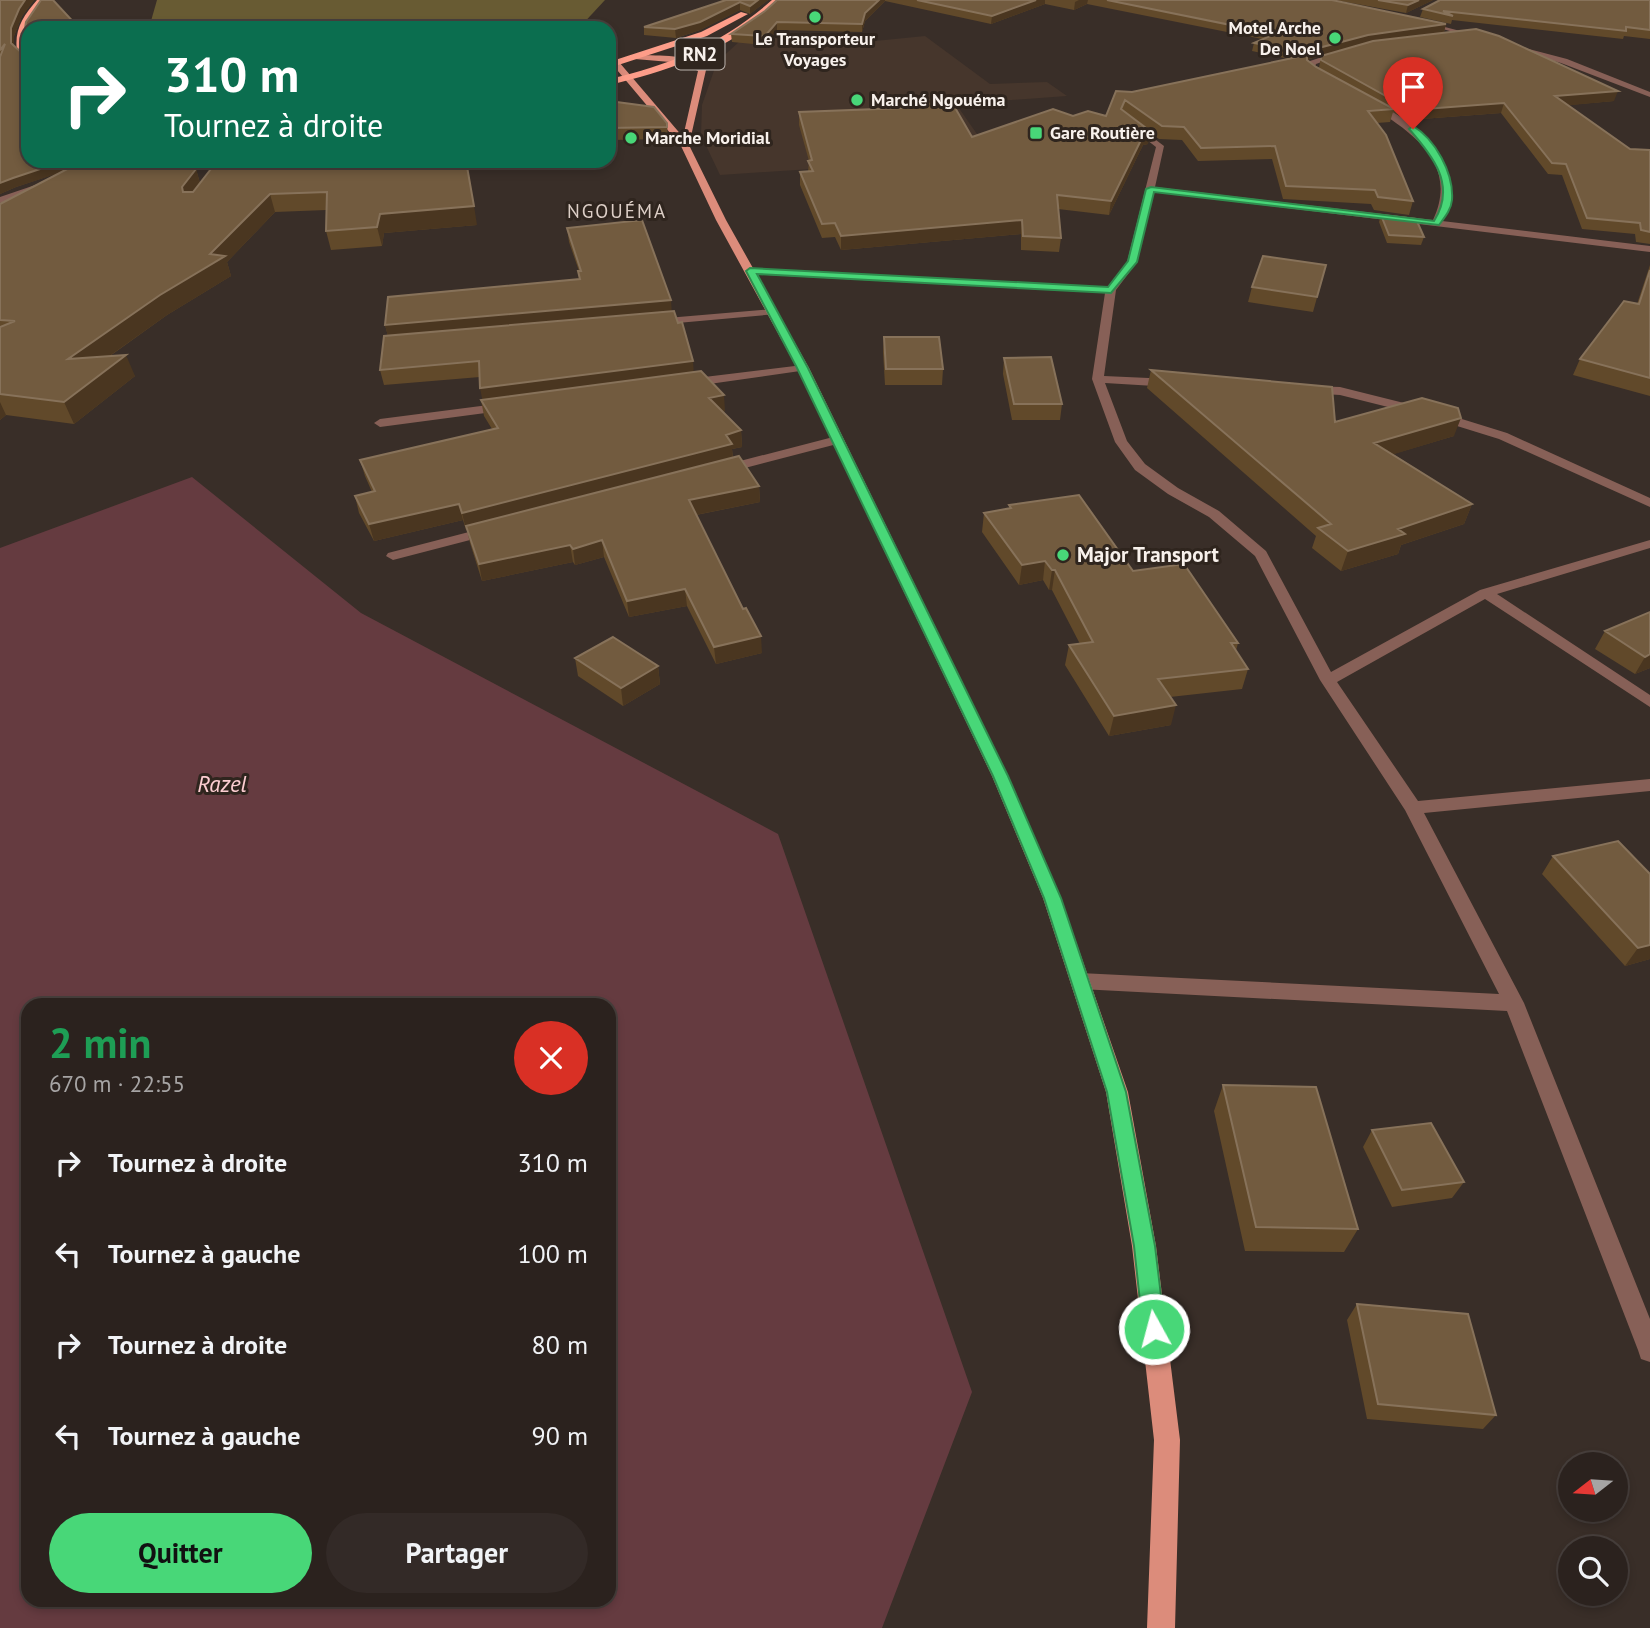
<!DOCTYPE html>
<html lang="fr">
<head>
<meta charset="utf-8">
<style>
	:root { --surface:#2b221e; --page:#332a27; --text:#f1f3f6; --muted:#a6a4a4; --line:#473f3c; --accent:#48d778 }
	body { margin:0; font-family:"PT Sans",sans-serif; background:var(--page); color:var(--text); height:100vh; display:flex; flex-direction:column; font-size:26px; white-space:nowrap }
	* { box-sizing:border-box; margin:0 }
	p { font-size:23px; color:var(--muted) }
	.icon { flex:none; width:38px; height:38px; fill:none; stroke:currentColor; stroke-width:2; stroke-linecap:round; stroke-linejoin:round }
	.map { position:relative; flex:1; overflow:hidden }
	.side { position:absolute; left:21px; top:998px; width:595px; height:609px; display:flex; flex-direction:column; background:var(--surface); border-radius:21px; box-shadow:0 4px 10px #0003,0 0 0 2px var(--line) }
	.side>* { flex:none }
	.guide { position:absolute; left:21px; top:21px; width:595px; height:147px; border-radius:21px; box-shadow:0 4px 10px #0003,0 0 0 2px var(--line); background:#0b6e4f; color:#fff; overflow:hidden }
	.needle { width:46px; rotate:253deg }
	.fabs { position:absolute; left:1558px; top:1452px; display:grid; gap:14px }
	.fabs a { display:grid; place-items:center; width:70px; height:70px; border-radius:50%; background:var(--surface); box-shadow:0 4px 10px #0003,0 0 0 2px var(--line); font-size:35px }
	.pin { position:absolute; display:grid; place-items:center; width:60px; height:60px; color:#fff; margin:-72px -30px; border-radius:50% 50% 50% 0; rotate:-45deg; box-shadow:0 0 7px #0007 }
	.pin .icon { rotate:45deg }
	.me { position:absolute; width:77px; margin:-38px; rotate:353deg; stroke-linejoin:round; filter:drop-shadow(0 0 5px #0008) }
	.turn { display:flex; align-items:center; gap:24px; height:147px; padding:0 28px; font-size:32px }
	.turn .icon { width:91px; height:91px; stroke-width:2.5 }
	.turn b { display:block; font-size:49px; line-height:60px }
	.round { display:grid; place-items:center; flex:none; width:74px; height:74px; border-radius:37px; background:var(--page) }
	.summary { display:flex; align-items:center; justify-content:space-between; height:119px; padding:0 28px }
	h1 { font-size:42px; font-weight:600; line-height:52px; color:#1e9e55 }
	.button { display:flex; gap:14px; margin-top:auto; padding:14px 28px }
	.button a { flex:1; height:80px; border-radius:42px; background:var(--accent); color:#111; font-size:28px; font-weight:600; line-height:80px; text-align:center }
	.button a+a { background:var(--page); color:var(--text) }
	ul { padding:0; list-style:none }
	li { display:flex; align-items:center; gap:21px; height:91px; padding:0 28px }
	li div { flex:1 }
	li b { display:block; font-size:26px }
	li em { font-style:normal }
	.map>svg:first-child { display:block }
	.built { fill:#46362c }
	.forest { fill:#685b33 }
	.water { fill:#653b40; fill-rule:evenodd }
	.lines { fill:none; stroke-linecap:round; stroke-linejoin:round }
	.minor { fill:#876057; fill-rule:evenodd }
	.major { fill:#dc8c7b; fill-rule:evenodd }
	.highway { fill:#fd9d89; fill-rule:evenodd }
	.wall { fill:#61492a; fill-rule:evenodd }
	.shaded-wall { fill:#4a3620 }
	.building { fill:#725b3f; stroke:#87725a; stroke-width:2 }
	.route { fill:#48d778; stroke:#2f8c4e; stroke-width:2 }
	.poi-dot { fill:#48d778; stroke:#2f251e; stroke-width:2.5 }
	.labels { text-anchor:middle; stroke-width:6; stroke-linejoin:round; paint-order:stroke }
	.far-poi-label { font-size:18px; font-weight:bold; fill:#f8f1ec; stroke:#2f251e; text-anchor:start }
	.shield { fill:#2f251e; stroke:#bcb4ae; stroke-width:2 }
	.shield-label { font-size:19px; font-weight:bold; fill:#f8f1ec }
	.far-neighbourhood-label { font-size:19px; letter-spacing:2px; fill:#dccec6; stroke:#2f251e }
	.poi-label { font-size:21px; font-weight:bold; fill:#f8f1ec; stroke:#2f251e; text-anchor:start }
	.water-label { font-size:23px; font-style:italic; fill:#fdced2; stroke:#2f251e }
</style>
</head>
<body>
<div class="map">
<svg width="1650" height="1628" viewBox="0 0 1650 1628">
	<rect width="100%" height="100%" fill="#392e28"/>
	<path class="built" d="M 752,30 L 875,41 L 925,36 L 990,84 L 1047,82 L 1067,96 L 956,104 L 993,157 L 720,175 L 701,135 L 702,105 L 717,62 Z"/>
	<path class="forest" d="M 157,0 L 605,0 L 579,28 L 149,28 Z"/>
	<path class="water" d="M 192,477 L 361,613 L 778,834 L 972,1392 L 882,1628 L 0,1628 L 0,548 ZM 28,1004 L 609,1004 L 609,1600 L 28,1600 Z"/>
	<g class="lines">
		<path class="minor" d="M 1422,21 L 1567,59 L 1650,92 L 1650,97 L 1561,63 L 1422,23 Z
			M 1340,51 L 1347,53 L 1316,64 L 1314,69 L 1327,76 L 1327,80 L 1321,80 L 1306,70 L 1310,61 Z
			M 1374,102 C 1405,115 1447,149 1451,184 C 1453,197 1447,209 1442,221 L 1650,246 L 1650,252 L 1153,192 L 1137,262 L 1116,290 L 1104,376 L 1171,379 L 1177,383 L 1171,387 L 1105,383 L 1127,441 L 1145,464 L 1178,488 L 1219,511 L 1266,551 L 1331,672 L 1480,590 L 1650,540 L 1650,548 L 1497,594 L 1650,695 L 1650,707 L 1485,599 L 1337,682 L 1418,801 L 1650,779 L 1650,791 L 1424,813 L 1524,1003 L 1650,1319 L 1650,1362 L 1641,1359 L 1638,1350 L 1507,1011 L 1080,989 L 1073,987 L 1070,981 L 1073,975 L 1080,973 L 1499,994 L 1405,810 L 1320,680 L 1255,556 L 1209,517 L 1168,494 L 1135,470 L 1115,442 L 1092,379 L 1105,293 L 750,274 L 745,271 L 750,268 L 1108,287 L 1127,262 L 1156,147 L 1129,126 L 1132,122 L 1164,146 L 1155,187 L 1433,220 C 1459,164 1414,134 1371,106 Z
			M 155,161 L 180,161 L 90,175 L 86,172 Z
			M 47,181 L 55,183 L 0,203 L 0,197 Z
			M 773,309 L 778,312 L 777,314 L 655,325 L 650,322 L 655,319 Z
			M 803,365 L 807,366 L 807,370 L 688,387 L 682,383 L 688,379 Z
			M 1311,386 L 1340,387 L 1436,411 L 1507,433 L 1650,498 L 1650,507 L 1499,439 L 1428,417 L 1340,395 L 1307,393 L 1305,390 Z
			M 504,403 L 510,407 L 508,410 L 380,427 L 374,423 L 380,419 Z
			M 837,436 L 843,440 L 841,443 L 722,474 L 716,470 L 717,467 Z
			M 492,526 L 499,530 L 497,533 L 393,560 L 386,556 L 388,553 Z"/>
		<path class="major" d="M 638,55 C 659,56 690,53 706,70 L 689,145 L 726,220 L 809,368 L 1008,776 L 1061,898 L 1128,1092 L 1156,1246 L 1180,1440 L 1175,1628 L 1147,1628 L 1154,1440 L 1132,1246 L 1106,1092 L 1043,898 L 992,776 L 797,368 L 716,220 L 681,146 L 612,64 L 619,62 L 683,137 L 698,71 L 682,63 L 635,59 Z"/>
		<path class="highway" d="M 37,0 L 45,0 L 26,29 L 24,43 L 28,60 L 17,51 C 14,30 23,16 37,0 Z
			M 772,0 L 781,0 C 736,48 672,70 609,85 L 609,79 C 671,65 725,42 772,0 Z
			M 741,12 L 748,14 L 707,36 L 609,68 L 609,62 L 701,32 Z"/>
	</g>
	<path class="wall" d="M 0,0 L 34,0 L 22,16 L 14,36 L 14,46 L 23,54 L 27,54 L 41,0 L 28,161 L 106,161 L 97,165 L 87,167 L 196,169 L 200,183 L 215,169 L 220,161 L 477,225 L 384,233 L 382,246 L 331,250 L 326,231 L 326,210 L 275,212 L 227,262 L 231,276 L 167,315 L 110,356 L 135,376 L 74,424 L 6,415 L 0,420 L 0,204 L 58,173 L 16,187 L 0,194 Z
		M 720,0 L 768,0 L 750,14 L 740,10 L 700,30 L 676,38 L 644,35 L 644,27 L 724,1 Z
		M 777,0 L 1332,0 L 1446,24 L 1444,32 L 1398,38 L 1614,101 L 1568,105 L 1630,149 L 1650,150 L 1650,244 L 1636,242 L 1635,234 L 1582,229 L 1562,175 L 1548,174 L 1501,113 L 1408,120 L 1393,112 L 1390,122 L 1377,123 L 1413,201 L 1409,215 L 1374,210 L 1371,204 L 1283,199 L 1272,159 L 1198,161 L 1182,140 L 1159,139 L 1149,132 L 1148,144 L 1143,145 L 1109,215 L 1058,209 L 1061,238 L 1059,252 L 1021,250 L 1021,234 L 841,250 L 835,237 L 822,238 L 800,185 L 800,172 L 808,172 L 809,161 L 799,125 L 799,112 L 901,109 L 901,101 L 972,137 L 1073,116 L 1106,116 L 1132,92 L 1289,59 L 1252,51 L 1254,43 L 1262,39 L 1087,4 L 1074,10 L 1045,4 L 991,24 L 885,1 L 865,21 L 862,32 L 777,30 L 765,45 L 732,42 L 731,34 L 765,11 ZM 1366,43 L 1321,56 L 1319,68 L 1308,61 L 1309,59 Z
		M 1335,0 L 1433,0 L 1406,13 Z
		M 1650,0 L 1650,39 L 1624,36 L 1623,39 L 1452,20 L 1451,24 L 1420,17 L 1423,9 Z
		M 609,101 L 667,123 L 668,139 L 609,140 Z
		M 1381,215 L 1424,237 L 1421,245 L 1387,243 L 1379,222 Z
		M 567,228 L 671,300 L 671,311 L 693,361 L 693,372 L 725,411 L 722,412 L 741,430 L 742,447 L 732,449 L 733,458 L 759,486 L 760,502 L 696,515 L 762,653 L 716,664 L 687,606 L 629,617 L 604,557 L 575,565 L 573,562 L 482,581 L 470,543 L 467,530 L 466,530 L 463,520 L 374,541 L 359,513 L 355,496 L 372,492 L 365,476 L 360,460 L 492,429 L 484,416 L 481,400 L 483,399 L 480,377 L 384,385 L 380,370 L 388,336 L 385,325 L 579,280 L 578,271 L 579,271 L 569,242 Z
		M 1326,265 L 1313,312 L 1248,302 L 1252,287 Z
		M 1650,265 L 1650,396 L 1573,375 L 1580,359 L 1637,304 Z
		M 884,337 L 943,369 L 942,385 L 885,385 L 883,352 Z
		M 1004,358 L 1062,404 L 1060,420 L 1012,420 L 1003,374 Z
		M 1151,370 L 1335,422 L 1454,436 L 1393,454 L 1472,504 L 1464,524 L 1401,545 L 1398,554 L 1341,571 L 1312,548 L 1316,536 L 1147,388 Z
		M 1009,505 L 1133,571 L 1238,643 L 1236,651 L 1248,669 L 1242,689 L 1170,697 L 1171,725 L 1109,736 L 1065,665 L 1069,645 L 1080,644 L 1052,590 L 1049,590 L 1043,580 L 1019,585 L 982,532 L 984,513 L 1009,509 Z
		M 1650,612 L 1650,668 L 1635,674 L 1595,649 L 1605,631 Z
		M 575,658 L 658,666 L 660,684 L 623,706 L 578,676 Z
		M 1553,856 L 1650,874 L 1650,959 L 1625,966 L 1542,874 Z
		M 1223,1085 L 1358,1229 L 1344,1252 L 1245,1251 L 1214,1111 Z
		M 1372,1130 L 1464,1182 L 1452,1198 L 1392,1207 L 1363,1147 Z
		M 1357,1304 L 1496,1415 L 1483,1429 L 1367,1419 L 1347,1320 Z"/>
	<path class="shaded-wall" d="M 25,0 L 34,0 L 22,16 L 14,36 L 14,51 L 11,43 L 11,28 L 19,9 Z
		M 758,0 L 768,0 L 750,14 L 750,6 Z
		M 879,0 L 885,0 L 885,1 L 865,21 L 862,32 L 862,24 L 865,13 Z
		M 1036,0 L 1045,0 L 1045,4 L 991,24 L 992,16 Z
		M 1079,0 L 1088,0 L 1087,4 L 1074,10 L 1075,2 Z
		M 1419,0 L 1433,0 L 1406,13 L 1408,5 Z
		M 740,2 L 740,10 L 700,30 L 676,38 L 675,29 Z
		M 777,22 L 777,30 L 765,45 L 765,36 Z
		M 1446,24 L 1444,32 L 1366,43 L 1309,59 L 1306,63 L 1308,54 L 1311,50 L 1368,35 Z
		M 1618,91 L 1614,101 L 1552,107 L 1555,96 Z
		M 1504,103 L 1501,113 L 1408,120 L 1411,110 Z
		M 1150,131 L 1148,144 L 1143,145 L 1109,215 L 1111,201 L 1145,132 Z
		M 71,161 L 106,161 L 97,165 L 53,175 L 16,187 L 0,194 L 0,183 L 13,178 L 49,166 Z
		M 467,161 L 477,225 L 384,233 L 382,246 L 377,227 L 380,214 Z
		M 196,169 L 201,187 L 188,205 L 183,192 L 182,187 Z
		M 270,194 L 275,212 L 227,262 L 231,276 L 167,315 L 77,379 L 68,359 L 210,254 Z
		M 1022,220 L 1021,234 L 841,250 L 841,236 Z
		M 671,300 L 672,315 L 389,340 L 385,325 Z
		M 126,355 L 135,376 L 74,424 L 64,402 Z
		M 693,361 L 694,376 L 483,403 L 480,388 Z
		M 724,395 L 725,411 L 710,415 L 709,398 Z
		M 0,402 L 6,415 L 0,420 Z
		M 1461,418 L 1454,436 L 1368,462 L 1374,443 Z
		M 741,430 L 742,447 L 732,449 L 733,460 L 466,530 L 462,513 Z
		M 759,486 L 760,502 L 690,516 L 689,500 Z
		M 459,504 L 463,520 L 374,541 L 369,524 Z
		M 1472,504 L 1464,524 L 1401,545 L 1398,554 L 1341,571 L 1348,551 L 1398,529 Z
		M 602,540 L 604,557 L 575,565 L 573,549 Z
		M 570,545 L 573,562 L 482,581 L 479,564 Z
		M 1045,561 L 1043,580 L 1019,585 L 1022,565 Z
		M 1052,570 L 1055,570 L 1052,590 L 1049,590 Z
		M 685,589 L 687,606 L 629,617 L 627,601 Z
		M 761,636 L 762,653 L 716,664 L 714,647 Z
		M 1650,654 L 1650,668 L 1635,674 L 1645,657 Z
		M 658,666 L 660,684 L 623,706 L 621,688 Z
		M 1176,705 L 1171,725 L 1109,736 L 1114,716 Z
		M 1650,945 L 1650,959 L 1625,966 L 1638,948 Z"/>
	<path class="building" d="M 0,0 L 25,0 L 19,9 L 11,28 L 11,43 L 23,54 L 27,54 L 24,35 L 26,22 L 41,0 L 53,0 L 79,28 L 28,28 L 28,161 L 71,161 L 49,166 L 13,178 L 0,183 L 0,57 L 5,44 L 0,50 Z
		M 726,0 L 758,0 L 750,6 L 740,2 L 700,22 L 675,29 L 644,27 Z
		M 777,0 L 879,0 L 865,13 L 862,24 L 777,22 L 765,36 L 731,34 L 765,11 Z
		M 917,0 L 1036,0 L 992,16 Z
		M 1107,0 L 1332,0 L 1446,24 L 1368,35 L 1311,50 L 1308,54 L 1254,43 L 1275,34 Z
		M 1378,0 L 1419,0 L 1408,5 Z
		M 1440,0 L 1650,0 L 1650,30 L 1626,27 L 1626,31 L 1443,11 L 1453,16 L 1423,9 Z
		M 1476,29 L 1499,36 L 1618,91 L 1555,96 L 1630,149 L 1650,150 L 1650,232 L 1641,230 L 1640,223 L 1587,218 L 1566,164 L 1552,163 L 1504,103 L 1411,110 L 1321,60 L 1321,56 L 1373,41 Z
		M 1307,55 L 1307,60 L 1316,67 L 1394,109 L 1368,111 L 1386,135 L 1413,201 L 1378,197 L 1375,190 L 1286,186 L 1275,146 L 1201,148 L 1184,127 L 1162,126 L 1125,100 L 1121,109 L 1150,131 L 1145,132 L 1111,201 L 1057,195 L 1061,238 L 1023,236 L 1022,220 L 841,236 L 835,223 L 822,224 L 800,172 L 813,171 L 808,161 L 812,160 L 799,112 L 904,108 L 901,101 L 950,99 L 972,137 L 1053,109 L 1073,116 L 1088,111 L 1106,116 L 1116,91 L 1132,92 Z
		M 609,101 L 654,107 L 667,123 L 667,127 L 609,128 Z
		M 220,161 L 466,161 L 474,206 L 380,214 L 377,227 L 326,231 L 327,192 L 270,194 L 210,254 L 225,256 L 160,295 L 68,359 L 126,355 L 64,402 L 0,394 L 0,327 L 15,321 L 0,320 L 0,204 L 71,167 L 196,169 L 182,187 L 183,192 L 193,192 L 211,169 L 215,169 Z
		M 1381,215 L 1416,219 L 1424,237 L 1389,235 Z
		M 642,220 L 671,300 L 385,325 L 388,297 L 580,279 L 578,271 L 581,271 L 567,228 Z
		M 1263,256 L 1326,265 L 1317,297 L 1252,287 Z
		M 1650,270 L 1650,378 L 1580,359 L 1624,301 L 1639,304 Z
		M 674,311 L 678,323 L 682,322 L 693,361 L 480,388 L 479,361 L 380,370 L 384,336 Z
		M 884,337 L 939,337 L 943,369 L 886,369 Z
		M 1051,357 L 1062,404 L 1014,404 L 1004,358 Z
		M 1151,370 L 1332,387 L 1335,422 L 1422,398 L 1458,408 L 1461,418 L 1374,443 L 1472,504 L 1398,529 L 1405,534 L 1348,551 L 1318,528 L 1331,524 Z
		M 701,371 L 724,395 L 709,398 L 741,430 L 726,435 L 732,444 L 462,513 L 459,504 L 369,524 L 355,496 L 375,491 L 360,460 L 498,428 L 481,400 Z
		M 739,456 L 759,486 L 689,500 L 743,609 L 746,608 L 761,636 L 714,647 L 685,589 L 627,601 L 602,540 L 573,549 L 570,545 L 479,564 L 466,526 Z
		M 1079,495 L 1133,571 L 1184,564 L 1238,643 L 1231,643 L 1248,669 L 1158,679 L 1176,705 L 1114,716 L 1069,645 L 1093,642 L 1055,570 L 1052,570 L 1045,561 L 1022,565 L 984,513 L 1011,508 L 1009,505 Z
		M 1650,612 L 1650,654 L 1645,657 L 1605,631 Z
		M 613,637 L 658,666 L 621,688 L 575,658 Z
		M 1618,841 L 1650,874 L 1650,945 L 1638,948 L 1553,856 Z
		M 1223,1085 L 1316,1087 L 1358,1229 L 1256,1227 Z
		M 1431,1123 L 1464,1182 L 1402,1190 L 1372,1130 Z
		M 1357,1304 L 1468,1314 L 1496,1415 L 1378,1404 Z"/>
	<path class="route" d="M 1413,126 C 1435,139 1454,173 1452,200 C 1451,210 1445,217 1439,225 L 1154,192 L 1137,262 L 1111,293 L 757,274 L 808,368 L 1008,776 L 1061,898 L 1126,1092 L 1155,1246 L 1165,1329 L 1162,1337 L 1154,1340 L 1146,1337 L 1143,1329 L 1134,1246 L 1107,1092 L 1044,898 L 993,776 L 797,368 L 746,271 L 750,268 L 1108,287 L 1128,261 L 1146,189 L 1151,187 L 1434,221 C 1457,185 1432,155 1409,129 Z"/>
	<g class="poi-dot">
		<circle cx="815" cy="17" r="7"/>
		<circle cx="1335" cy="38" r="7"/>
		<circle cx="857" cy="100" r="7"/>
		<rect x="1029" y="126" width="14" height="14" rx="3.5"/>
		<circle cx="631" cy="138" r="7"/>
		<circle cx="1063" cy="555" r="7"/>
	</g>
	<g class="labels">
		<g class="far-poi-label">
			<text x="1321" y="34" text-anchor="end">Motel Arche<tspan x="1321" dy="21">De Noel</tspan></text>
			<text x="815" y="45" text-anchor="middle">Le Transporteur<tspan x="815" dy="21">Voyages</tspan></text>
			<text x="871" y="106">Marché Ngouéma</text>
			<text x="1050" y="139">Gare Routière</text>
			<text x="645" y="144">Marche Moridial</text>
		</g>
		<rect class="shield" x="675.5" y="38.5" width="49" height="31" rx="5"/>
		<g class="shield-label">
			<text x="700" y="61">RN2</text>
		</g>
		<g class="far-neighbourhood-label">
			<text x="617" y="218">NGOUÉMA</text>
		</g>
		<g class="poi-label">
			<text x="1077" y="562">Major Transport</text>
		</g>
		<g class="water-label">
			<text x="222" y="792">Razel</text>
		</g>
	</g>
</svg>
<div class="fabs">
<a><svg class="needle" viewBox="-14 -14 28 28"><path d="M0-13l5 13h-10z" fill="#e53935"/><path d="M0 13l5-13h-10z" fill="#a6a4a4"/></svg></a>
<a><svg class="icon" aria-label="search" viewBox="0 0 24 24"><circle cx="10" cy="10" r="6"/><path d="M15 15l6 6"/></svg></a>
</div>
<div class="pin" style="left:1413px;top:129px;background:#d93025"><svg class="icon" aria-label="arrive" viewBox="0 0 24 24"><path d="M6 21V4h12l-3 4 3 4H6"/></svg></div>
<svg class="me" style="left:1154px;top:1329px" viewBox="-20 -20 40 40"><circle r="17" fill="#48d778" stroke="#fff" stroke-width="3"/><path d="M0-11L8 9 0 5-8 9z" fill="#fff"/></svg>
<div class="guide">
<div class="turn"><svg class="icon" aria-label="right" viewBox="0 0 24 24"><path d="M7 20v-9h11M14 6l5 5-5 5"/></svg><div><b>310 m</b>Tournez à droite</div></div>
</div>
<section class="side">
<div class="summary"><div><h1>2 min</h1><p>670 m · 22:55</p></div><a class="round" style="background:#d93025;color:#fff"><svg class="icon" aria-label="close" viewBox="0 0 24 24"><path d="M6 6l12 12M18 6L6 18"/></svg></a></div>
<ul>
<li><svg class="icon" aria-label="right" viewBox="0 0 24 24"><path d="M7 20v-9h11M14 6l5 5-5 5"/></svg><div><b>Tournez à droite</b></div><em>310 m</em></li>
<li><svg class="icon" aria-label="left" viewBox="0 0 24 24"><path d="M17 20v-9H6M10 6l-5 5 5 5"/></svg><div><b>Tournez à gauche</b></div><em>100 m</em></li>
<li><svg class="icon" aria-label="right" viewBox="0 0 24 24"><path d="M7 20v-9h11M14 6l5 5-5 5"/></svg><div><b>Tournez à droite</b></div><em>80 m</em></li>
<li><svg class="icon" aria-label="left" viewBox="0 0 24 24"><path d="M17 20v-9H6M10 6l-5 5 5 5"/></svg><div><b>Tournez à gauche</b></div><em>90 m</em></li>
</ul>
<div class="button"><a>Quitter</a><a>Partager</a></div>
</section>
</div>
</body>
</html>
